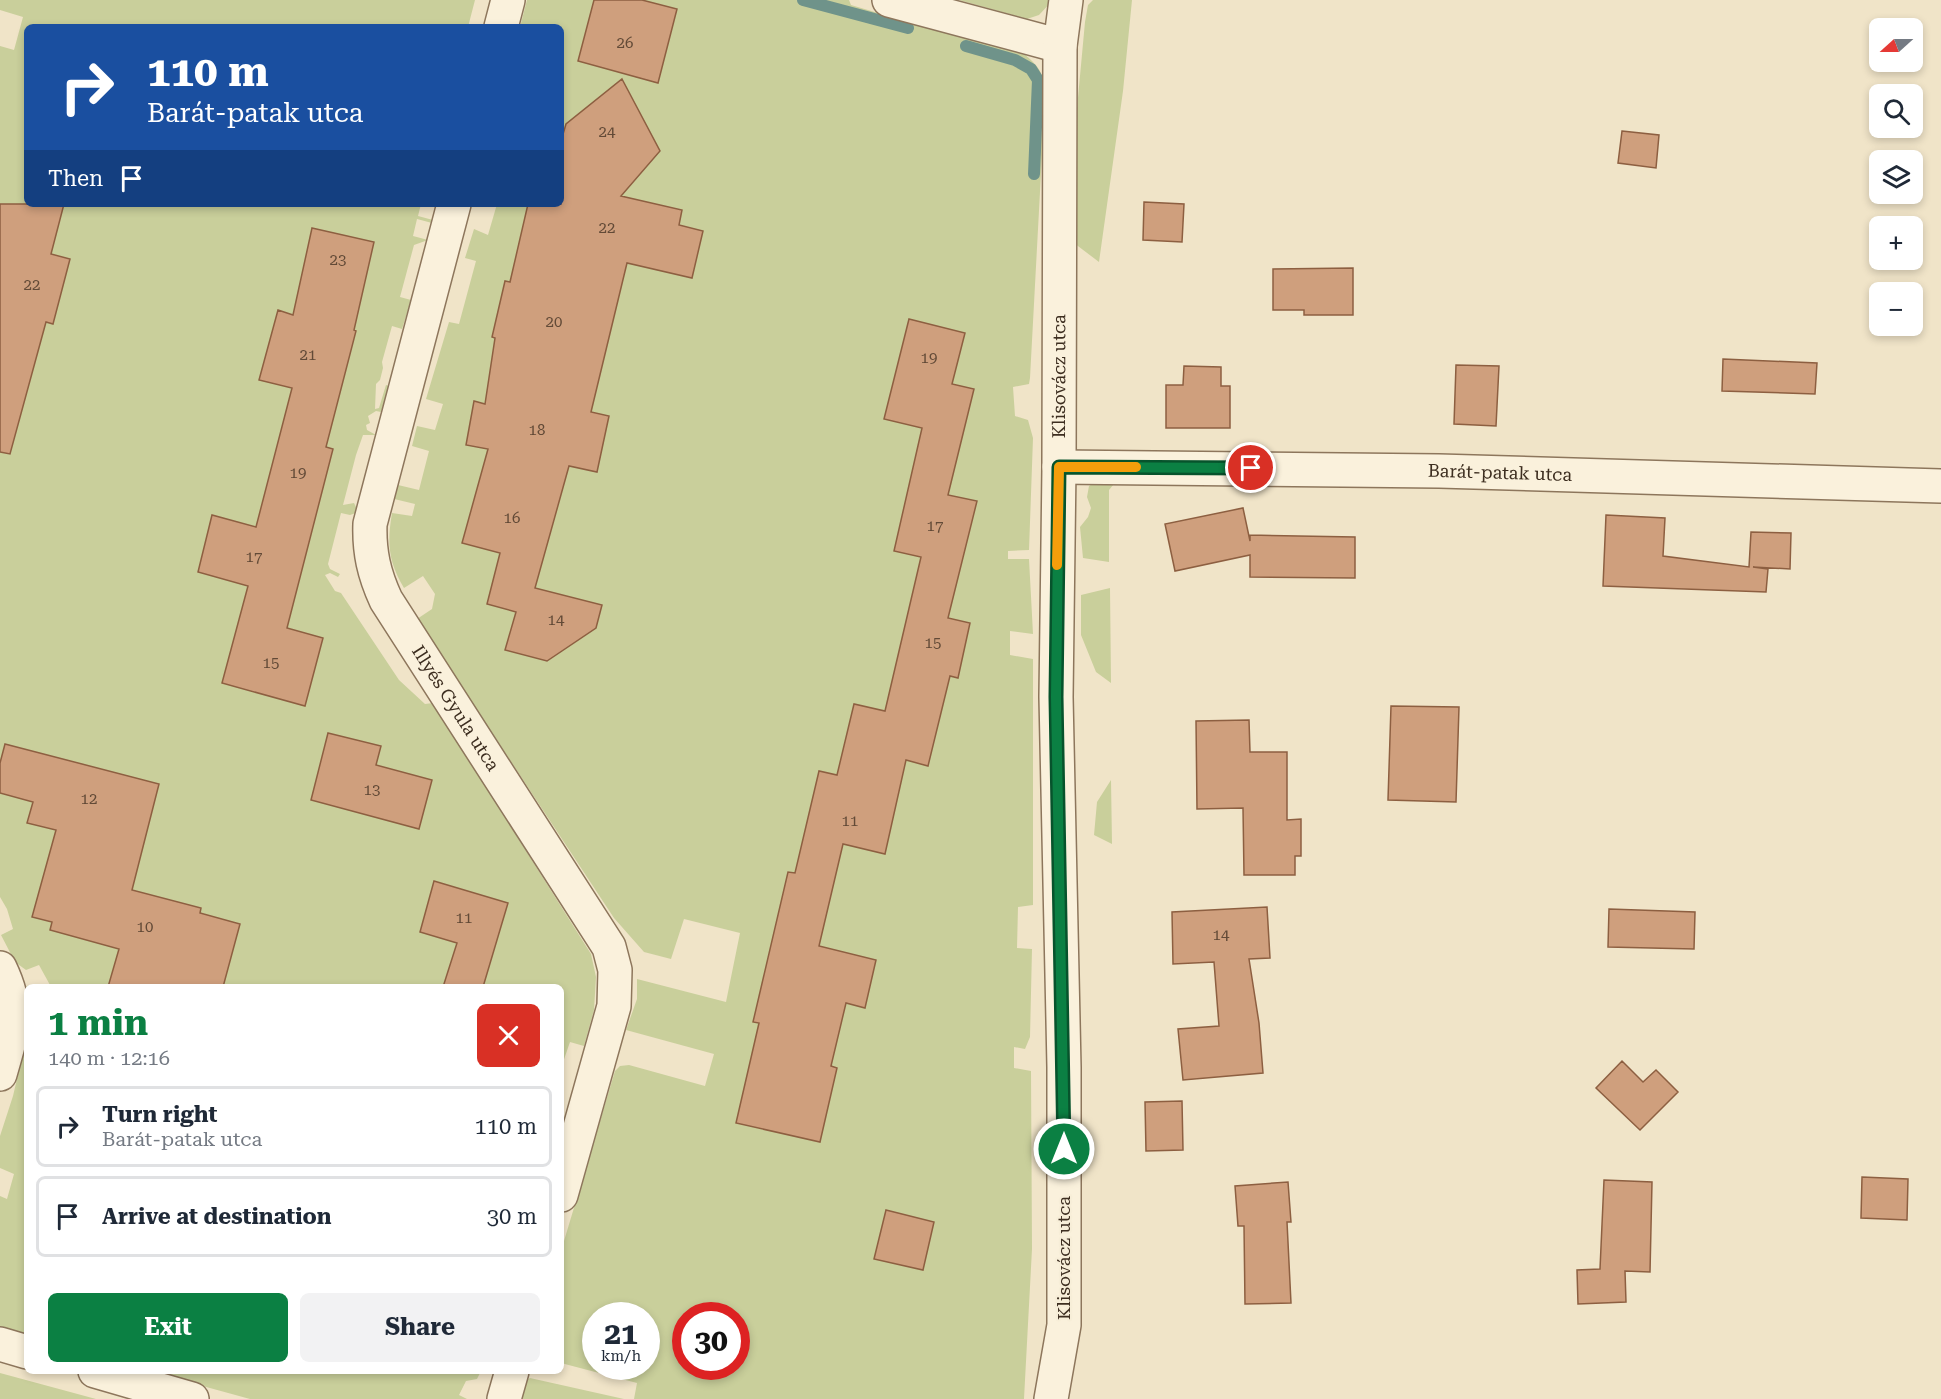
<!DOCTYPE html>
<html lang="en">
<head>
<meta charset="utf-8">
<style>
	:root { --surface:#fff; --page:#f2f2f3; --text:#1f2937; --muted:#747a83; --line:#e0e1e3; --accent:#0b8043 }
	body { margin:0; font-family:"Roboto Serif",serif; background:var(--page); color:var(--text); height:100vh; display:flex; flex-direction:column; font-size:22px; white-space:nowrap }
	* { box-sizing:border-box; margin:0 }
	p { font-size:20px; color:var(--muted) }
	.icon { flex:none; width:33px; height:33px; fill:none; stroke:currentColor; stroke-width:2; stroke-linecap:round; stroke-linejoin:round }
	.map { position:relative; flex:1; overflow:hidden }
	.side { position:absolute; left:24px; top:984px; width:540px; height:390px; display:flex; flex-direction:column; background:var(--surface); border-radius:9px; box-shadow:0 3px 9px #0003 }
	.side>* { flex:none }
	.banner { position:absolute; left:24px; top:24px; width:540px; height:183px; border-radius:9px; box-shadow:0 3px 9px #0003; background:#1a4fa0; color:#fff; overflow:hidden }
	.needle { width:39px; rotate:249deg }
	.tools { position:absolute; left:1869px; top:18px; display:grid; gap:12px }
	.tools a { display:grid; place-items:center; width:54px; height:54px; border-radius:9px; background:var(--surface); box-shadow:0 3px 9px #0003; font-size:30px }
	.speed { position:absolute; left:582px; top:1302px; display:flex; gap:12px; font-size:30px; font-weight:700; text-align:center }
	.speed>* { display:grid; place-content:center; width:78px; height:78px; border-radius:50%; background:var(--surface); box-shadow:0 3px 9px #0003; line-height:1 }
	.speed small { font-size:15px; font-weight:400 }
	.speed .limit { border:9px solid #d22; background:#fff; color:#111 }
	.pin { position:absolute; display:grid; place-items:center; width:51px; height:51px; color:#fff; margin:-26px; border:3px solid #fff; border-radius:50%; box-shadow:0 2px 6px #0007 }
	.me { position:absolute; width:66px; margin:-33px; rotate:0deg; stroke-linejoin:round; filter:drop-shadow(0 0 4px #0008) }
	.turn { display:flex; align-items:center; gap:21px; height:126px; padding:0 24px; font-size:27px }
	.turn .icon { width:78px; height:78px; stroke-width:2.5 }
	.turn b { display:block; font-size:42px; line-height:51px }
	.then { display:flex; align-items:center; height:57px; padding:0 24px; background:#0003; gap:12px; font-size:22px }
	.round { display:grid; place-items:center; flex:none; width:63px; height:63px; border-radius:9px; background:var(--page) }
	.overview { display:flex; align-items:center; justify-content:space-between; height:102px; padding:0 24px }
	h1 { font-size:36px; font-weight:700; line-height:45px; color:var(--accent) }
	.button { display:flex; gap:12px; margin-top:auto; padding:12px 24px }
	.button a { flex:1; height:69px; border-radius:9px; background:var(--accent); color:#fff; font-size:24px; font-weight:700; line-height:69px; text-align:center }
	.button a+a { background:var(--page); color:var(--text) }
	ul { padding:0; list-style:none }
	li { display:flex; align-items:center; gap:18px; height:81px; margin:0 12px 9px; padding:0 12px; border:3px solid var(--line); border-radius:9px }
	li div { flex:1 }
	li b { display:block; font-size:22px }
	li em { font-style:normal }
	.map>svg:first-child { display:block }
	.green { fill:#c9cf9b; fill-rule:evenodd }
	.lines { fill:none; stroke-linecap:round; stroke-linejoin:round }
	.stream { stroke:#6f938a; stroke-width:12 }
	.building { fill:#cf9f7d; stroke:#8d5f41; stroke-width:1.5 }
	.minor-casing { stroke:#8d765c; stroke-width:36 }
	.minor { stroke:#faf1dc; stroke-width:33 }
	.route-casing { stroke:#07532c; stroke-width:15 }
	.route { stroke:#0b8043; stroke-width:10 }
	.slow { stroke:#f59e0b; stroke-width:10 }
	.labels { text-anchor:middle; stroke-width:4.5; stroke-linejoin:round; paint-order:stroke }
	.number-label { font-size:15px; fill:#624a37 }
	.street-label { font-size:18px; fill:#3d2e20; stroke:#f7eed8 }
</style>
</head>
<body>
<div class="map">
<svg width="1941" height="1399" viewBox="0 0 1941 1399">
	<rect width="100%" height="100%" fill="#f0e4c8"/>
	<path class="green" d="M 0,0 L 475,0 L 468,27 L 27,27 L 27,204 L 421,204 L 418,216 L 433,220 L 432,223 L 417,219 L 413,236 L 428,240 L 414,245 L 400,297 L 411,300 L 402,329 L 392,326 L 382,362 L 383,368 L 380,380 L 376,384 L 375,409 L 379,408 L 386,385 L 389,386 L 381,412 L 376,411 L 368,416 L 370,423 L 366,425 L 367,430 L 376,435 L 363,435 L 356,455 L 343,505 L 354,503 L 357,509 L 356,513 L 350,515 L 341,513 L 328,564 L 330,569 L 340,574 L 338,577 L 330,573 L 325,575 L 335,591 L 341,593 L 399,680 L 425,704 L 433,703 L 591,954 L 596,977 L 594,1010 L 584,1046 L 570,1042 L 561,1068 L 561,987 L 27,987 L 26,986 L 50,985 L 39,965 L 26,970 L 15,962 L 1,935 L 13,929 L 7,909 L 0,897 L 0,46 L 14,50 L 23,17 L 0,10 Z
		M 527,0 L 849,0 L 851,5 L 878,13 L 885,10 L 1023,53 C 1043,70 1043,73 1045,99 L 1030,378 L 1029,384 L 1013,387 L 1015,416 L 1028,420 L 1033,438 L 1029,550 L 1008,551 L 1008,559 L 1029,559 L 1033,634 L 1010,631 L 1010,655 L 1033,659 L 1033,905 L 1018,907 L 1017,948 L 1032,949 L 1030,1037 L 1025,1049 L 1014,1047 L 1014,1068 L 1031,1071 L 1032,1249 L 1024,1399 L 634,1399 L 637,1383 L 561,1363 L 561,1251 L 615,1071 L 620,1066 L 629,1065 L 705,1086 L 714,1054 L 626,1030 L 637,999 L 637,979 L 726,1002 L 740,933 L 684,919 L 671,959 L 644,952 L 614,918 L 417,619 L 432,609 L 435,594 L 423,576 L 404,588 C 388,561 387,543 392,513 L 412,516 L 415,504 L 390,498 L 393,488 L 398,485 L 419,490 L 429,451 L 412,446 L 417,426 L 435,430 L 443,404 L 426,399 L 449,322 L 459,324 L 476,261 L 465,258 L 474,229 L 488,235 L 497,204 L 561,204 L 561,27 L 520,27 ZM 596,1316 L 646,1316 L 646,1366 L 596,1366 ZM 686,1316 L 736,1316 L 736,1366 L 686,1366 Z
		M 959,0 L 1053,0 L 1039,15 L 1027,19 Z
		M 1093,0 L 1132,0 L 1123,91 L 1099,262 L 1070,240 L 1071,173 L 1085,22 L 1088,5 Z
		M 1118,479 L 1109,490 L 1109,562 L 1083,558 L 1080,527 L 1088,517 L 1091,508 L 1087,497 L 1089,486 L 1097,481 Z
		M 1110,588 L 1111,683 L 1096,672 L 1081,635 L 1081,595 Z
		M 1111,780 L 1112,844 L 1094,835 L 1097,802 Z
		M 27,1036 L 27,1338 L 0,1329 L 0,1196 L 7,1199 L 14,1174 L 0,1168 L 0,1136 L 13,1096 Z
		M 148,1371 L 481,1371 L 477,1379 L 466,1381 L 459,1395 L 467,1399 L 250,1399 Z
		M 0,1373 L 96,1399 L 0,1399 Z
		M 530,1378 L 624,1399 L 521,1399 L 525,1381 Z"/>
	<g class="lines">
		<path class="stream" d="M 803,0 L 908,28
			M 966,46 L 1015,60 L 1031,69 L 1038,80 L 1034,174"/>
	</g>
	<path class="building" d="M 594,0 L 642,0 L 677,9 L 658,83 L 578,61 Z
		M 622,79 L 660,151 L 621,196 L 682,210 L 679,225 L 703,231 L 692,278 L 627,263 L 591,412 L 609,416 L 597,472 L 569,466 L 535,588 L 602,605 L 596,628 L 547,661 L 505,650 L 516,612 L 487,604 L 500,553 L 462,543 L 488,449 L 466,445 L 474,401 L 485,404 L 495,338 L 492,337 L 505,281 L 510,282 L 528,204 L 561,204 L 561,141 L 566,124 Z
		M 1622,131 L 1659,135 L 1656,168 L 1618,163 Z
		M 1144,202 L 1184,204 L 1182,242 L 1143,240 Z
		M 0,204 L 64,204 L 51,254 L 70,259 L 53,324 L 46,322 L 10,454 L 0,452 Z
		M 312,228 L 374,242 L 354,330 L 356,331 L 326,447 L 333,449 L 287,628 L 323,638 L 305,706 L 222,683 L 248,586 L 198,572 L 212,515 L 256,527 L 292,388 L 259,380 L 278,310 L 293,315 Z
		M 1353,268 L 1353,315 L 1304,315 L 1304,310 L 1273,310 L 1273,269 Z
		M 909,319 L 965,333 L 952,384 L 974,389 L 948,495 L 977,501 L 948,618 L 970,623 L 958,678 L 950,676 L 928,766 L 906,760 L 885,854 L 843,844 L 819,946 L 876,960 L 865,1008 L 846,1003 L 831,1066 L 837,1068 L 820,1142 L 736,1123 L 759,1023 L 753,1022 L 788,872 L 795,873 L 819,771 L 837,775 L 854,704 L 885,711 L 921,557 L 894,551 L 922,428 L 884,419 Z
		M 1723,359 L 1817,363 L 1815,394 L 1722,391 Z
		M 1456,365 L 1499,366 L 1496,426 L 1454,424 Z
		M 1184,366 L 1221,367 L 1221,386 L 1230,386 L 1230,428 L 1166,428 L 1166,385 L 1183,385 Z
		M 1243,508 L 1250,541 L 1250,535 L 1355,537 L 1355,578 L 1250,577 L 1250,555 L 1175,571 L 1165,524 Z
		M 1606,515 L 1665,518 L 1663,556 L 1749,567 L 1751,532 L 1791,533 L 1790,569 L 1753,567 L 1768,569 L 1766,592 L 1603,586 Z
		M 1391,706 L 1459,707 L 1456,802 L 1388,800 Z
		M 1249,720 L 1250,752 L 1287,752 L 1287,820 L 1301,819 L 1301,856 L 1295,856 L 1295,875 L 1244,875 L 1243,808 L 1197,809 L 1196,721 Z
		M 328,733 L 381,746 L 376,765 L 432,780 L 419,829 L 311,800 Z
		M 5,744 L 159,784 L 132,890 L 201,908 L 200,913 L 240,924 L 223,987 L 108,987 L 119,949 L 50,930 L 52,922 L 32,917 L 56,830 L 27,823 L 33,802 L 0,793 L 0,763 Z
		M 434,881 L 508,903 L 483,987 L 443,987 L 457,943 L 420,932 Z
		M 1267,907 L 1270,958 L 1249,959 L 1259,1023 L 1263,1073 L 1183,1080 L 1178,1029 L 1219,1026 L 1214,962 L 1173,964 L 1172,912 Z
		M 1609,909 L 1695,912 L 1694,949 L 1608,947 Z
		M 1622,1061 L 1643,1082 L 1656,1070 L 1678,1092 L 1640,1130 L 1596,1088 Z
		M 1182,1101 L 1183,1150 L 1146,1151 L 1145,1102 Z
		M 1862,1177 L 1908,1179 L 1907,1220 L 1861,1218 Z
		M 1604,1180 L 1652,1182 L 1650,1272 L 1625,1271 L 1626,1302 L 1578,1304 L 1577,1270 L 1600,1269 Z
		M 1288,1182 L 1291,1222 L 1287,1222 L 1291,1303 L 1245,1304 L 1244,1226 L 1238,1226 L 1235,1186 Z
		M 886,1210 L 934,1222 L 923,1270 L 874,1259 Z"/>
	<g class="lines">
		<defs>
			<g id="minor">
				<path d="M 889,0 L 1060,46"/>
				<path d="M 501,27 L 508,0"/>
				<path id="s1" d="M 454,204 L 370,524 C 369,552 374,574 386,600 L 609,947 L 615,970 L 614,1006 L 561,1195"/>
				<path id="s2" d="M 1059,467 L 1439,471 L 1941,486"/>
				<path d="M 0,968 C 21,1012 12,1031 0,1074"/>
				<path d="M 0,1344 L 27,1352"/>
				<path d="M 95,1371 L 192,1399"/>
				<path d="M 504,1399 L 512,1371"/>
				<path id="s3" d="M 1051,1399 L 1064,1325 L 1064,1067 L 1056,697 L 1059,467 L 1060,46 L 1066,0"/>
			</g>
		</defs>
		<use href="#minor" class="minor-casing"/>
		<use href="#minor" class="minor"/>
	</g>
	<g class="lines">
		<defs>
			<path id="route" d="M 1064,1149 L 1056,697 L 1059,467 L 1251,468"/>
		</defs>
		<use href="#route" class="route-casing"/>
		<use href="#route" class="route"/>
		<path class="slow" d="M 1057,565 L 1059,467 L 1136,467"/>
	</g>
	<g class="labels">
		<g class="number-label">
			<text x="625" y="48">26</text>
			<text x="607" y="137">24</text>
			<text x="607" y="233">22</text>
			<text x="338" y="265">23</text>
			<text x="32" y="290">22</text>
			<text x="554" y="327">20</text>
			<text x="308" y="360">21</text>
			<text x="929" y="363">19</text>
			<text x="537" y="435">18</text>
			<text x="298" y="478">19</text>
			<text x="512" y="523">16</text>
			<text x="935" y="531">17</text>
			<text x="254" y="562">17</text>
			<text x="556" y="625">14</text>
			<text x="933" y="648">15</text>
			<text x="271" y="668">15</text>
			<text x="372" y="795">13</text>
			<text x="89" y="804">12</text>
			<text x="850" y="826">11</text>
			<text x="464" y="923">11</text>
			<text x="145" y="932">10</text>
			<text x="1221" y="940">14</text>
		</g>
		<g class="street-label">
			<text dy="6" stroke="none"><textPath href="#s3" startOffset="1024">Klisovácz utca</textPath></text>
			<text dy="6" stroke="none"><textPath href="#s2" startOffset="441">Barát-patak utca</textPath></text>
			<text dy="6" stroke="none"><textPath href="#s1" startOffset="538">Illyés Gyula utca</textPath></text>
			<text transform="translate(1064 1258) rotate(-90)" y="6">Klisovácz utca</text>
		</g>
	</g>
</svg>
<div class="tools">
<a><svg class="needle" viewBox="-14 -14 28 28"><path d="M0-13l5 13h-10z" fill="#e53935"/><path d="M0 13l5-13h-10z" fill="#747a83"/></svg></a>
<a><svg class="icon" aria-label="search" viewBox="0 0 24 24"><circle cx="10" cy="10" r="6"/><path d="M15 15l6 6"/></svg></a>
<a><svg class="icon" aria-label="layers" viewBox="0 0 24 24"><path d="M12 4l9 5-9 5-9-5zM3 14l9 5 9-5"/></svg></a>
<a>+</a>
<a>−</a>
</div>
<div class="speed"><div>21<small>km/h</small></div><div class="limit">30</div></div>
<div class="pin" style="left:1251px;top:468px;background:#d93025"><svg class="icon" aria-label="arrive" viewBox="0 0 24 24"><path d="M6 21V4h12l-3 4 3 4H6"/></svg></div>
<svg class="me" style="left:1064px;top:1149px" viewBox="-20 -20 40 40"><circle r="17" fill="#0b8043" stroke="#fff" stroke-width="3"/><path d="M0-11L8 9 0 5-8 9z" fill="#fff"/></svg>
<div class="banner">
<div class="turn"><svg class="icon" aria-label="right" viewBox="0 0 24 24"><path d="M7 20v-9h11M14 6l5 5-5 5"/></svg><div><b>110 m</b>Barát-patak utca</div></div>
<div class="then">Then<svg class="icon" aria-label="arrive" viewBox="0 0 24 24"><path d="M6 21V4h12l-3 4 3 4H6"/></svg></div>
</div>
<section class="side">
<div class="overview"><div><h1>1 min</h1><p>140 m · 12:16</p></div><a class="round" style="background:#d93025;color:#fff"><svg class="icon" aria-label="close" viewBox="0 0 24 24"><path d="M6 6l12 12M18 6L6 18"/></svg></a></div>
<ul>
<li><svg class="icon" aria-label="right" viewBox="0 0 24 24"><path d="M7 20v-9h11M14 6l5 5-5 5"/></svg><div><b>Turn right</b><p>Barát-patak utca</p></div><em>110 m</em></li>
<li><svg class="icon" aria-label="arrive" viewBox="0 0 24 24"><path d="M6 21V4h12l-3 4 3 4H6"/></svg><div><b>Arrive at destination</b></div><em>30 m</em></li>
</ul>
<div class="button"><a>Exit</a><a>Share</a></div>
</section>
</div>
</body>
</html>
